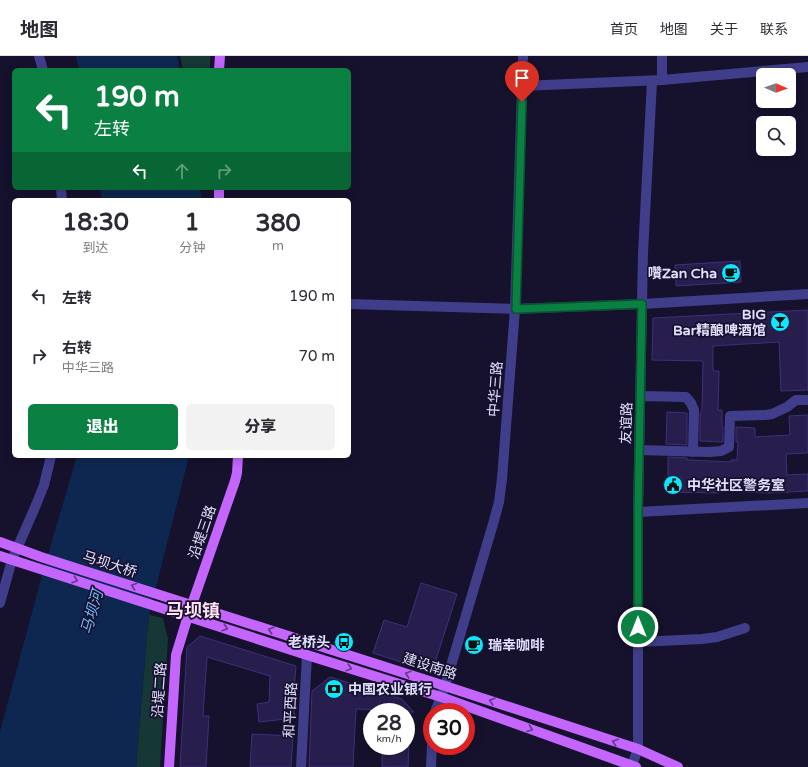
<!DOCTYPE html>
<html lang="zh">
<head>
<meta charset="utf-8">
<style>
	:root { --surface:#fff; --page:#f2f2f3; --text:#2b2b33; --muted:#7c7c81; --line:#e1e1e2; --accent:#0b8043 }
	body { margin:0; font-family:"Varela Round","Noto Sans SC",sans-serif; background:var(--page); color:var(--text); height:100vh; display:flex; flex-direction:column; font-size:15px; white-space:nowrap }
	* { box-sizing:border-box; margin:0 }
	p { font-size:13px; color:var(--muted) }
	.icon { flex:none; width:22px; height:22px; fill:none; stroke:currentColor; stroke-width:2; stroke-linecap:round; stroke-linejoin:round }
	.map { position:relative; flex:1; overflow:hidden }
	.drawer { position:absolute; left:12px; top:142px; width:339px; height:260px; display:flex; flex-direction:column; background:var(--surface); border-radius:6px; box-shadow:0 2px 10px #0003 }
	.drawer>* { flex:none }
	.banner { position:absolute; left:12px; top:12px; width:339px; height:122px; border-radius:6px; box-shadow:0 2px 10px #0003; background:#0b8043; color:#fff; overflow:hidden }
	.needle { width:26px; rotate:92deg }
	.controls { position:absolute; left:756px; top:12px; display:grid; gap:8px }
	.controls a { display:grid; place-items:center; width:40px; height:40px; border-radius:6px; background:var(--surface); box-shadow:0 2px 10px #0003; font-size:20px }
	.speed { position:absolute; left:363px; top:647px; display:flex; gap:8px; font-size:20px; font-weight:700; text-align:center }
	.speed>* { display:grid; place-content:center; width:52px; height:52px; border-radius:50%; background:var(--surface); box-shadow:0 2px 10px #0003; line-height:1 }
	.speed small { font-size:10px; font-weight:400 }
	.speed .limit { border:6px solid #d22; background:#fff; color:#111 }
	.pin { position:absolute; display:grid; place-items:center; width:34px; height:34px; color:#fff; margin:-41px -17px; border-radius:50% 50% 50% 0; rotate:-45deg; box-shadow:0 0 4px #0007 }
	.pin .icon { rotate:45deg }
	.me { position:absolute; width:44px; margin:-22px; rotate:0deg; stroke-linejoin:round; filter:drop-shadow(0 0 3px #0008) }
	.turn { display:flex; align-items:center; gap:14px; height:84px; padding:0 16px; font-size:18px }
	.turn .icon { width:52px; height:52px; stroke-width:2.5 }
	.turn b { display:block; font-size:28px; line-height:34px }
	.lanes { display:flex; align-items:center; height:38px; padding:0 16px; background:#0003; justify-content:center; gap:20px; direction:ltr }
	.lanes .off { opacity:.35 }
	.eta { display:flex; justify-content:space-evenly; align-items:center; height:68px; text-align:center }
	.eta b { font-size:24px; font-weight:800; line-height:28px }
	.cta { display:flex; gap:8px; margin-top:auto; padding:8px 16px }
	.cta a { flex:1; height:46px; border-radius:6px; background:var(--accent); color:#fff; font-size:16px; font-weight:800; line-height:46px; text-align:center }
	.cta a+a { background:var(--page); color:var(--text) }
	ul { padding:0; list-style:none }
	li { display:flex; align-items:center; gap:12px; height:60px; padding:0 16px }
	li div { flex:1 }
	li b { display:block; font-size:15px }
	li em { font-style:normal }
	header { display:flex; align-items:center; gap:24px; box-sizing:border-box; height:56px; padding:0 20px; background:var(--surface); border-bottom:1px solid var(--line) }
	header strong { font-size:19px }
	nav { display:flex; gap:22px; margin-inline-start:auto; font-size:14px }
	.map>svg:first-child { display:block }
	.green { fill:#153736 }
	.water { fill:#0e2750 }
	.building { fill:#271e4e; stroke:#3e307a }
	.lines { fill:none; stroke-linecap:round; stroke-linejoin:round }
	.minor { stroke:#403e8b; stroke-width:10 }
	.major { stroke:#c466fe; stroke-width:10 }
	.oneway { stroke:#64388b }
	.route-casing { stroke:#07532c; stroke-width:10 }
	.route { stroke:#0b8043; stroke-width:7 }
	.labels { text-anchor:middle; stroke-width:3.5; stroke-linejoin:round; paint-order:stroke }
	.poi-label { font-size:14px; font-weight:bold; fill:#e2deff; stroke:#16122d; text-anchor:end }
	.street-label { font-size:14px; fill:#e2deff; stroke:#16122d }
	.water-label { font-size:15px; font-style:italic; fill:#6dbcfe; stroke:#16122d }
	.district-label { font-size:18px; font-weight:bold; fill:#ffe0f4; stroke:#16122d }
</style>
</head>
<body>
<header>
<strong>地图</strong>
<nav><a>首页</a><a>地图</a><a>关于</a><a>联系</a></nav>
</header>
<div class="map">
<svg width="808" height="711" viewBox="0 0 808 711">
	<rect width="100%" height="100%" fill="#16122d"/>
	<path class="green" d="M 180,0 L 210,0 L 210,14 L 183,14 Z
		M 149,559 L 163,562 L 168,583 L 160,711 L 136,711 L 147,580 Z"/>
	<path class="water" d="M 76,0 L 177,0 L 180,14 L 79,14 Z
		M 100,132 L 200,132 L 202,144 L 102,144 Z
		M 77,400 L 189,400 L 149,559 L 147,580 L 136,711 L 0,711 L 0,676 L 44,512 Z"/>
	<path class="building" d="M 740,205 L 741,226 L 676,230 L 675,209 Z
		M 808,254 L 808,334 L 781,335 L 779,286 L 713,290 L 713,315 L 719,315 L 718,354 L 722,354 L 722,371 L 723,371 L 723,386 L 700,385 L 700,357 L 701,357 L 702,353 L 703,305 L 652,304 L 653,262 Z
		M 667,356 L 687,357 L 687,389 L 666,388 Z
		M 808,359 L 808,397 L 786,398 L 787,419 L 808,418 L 808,435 L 769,437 L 719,435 L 719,437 L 668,436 L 668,401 L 687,402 L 687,404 L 689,404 L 731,406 L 731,404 L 737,404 L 738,386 L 736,386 L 736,371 L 755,372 L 755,381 L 790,379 L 789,360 Z
		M 421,527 L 457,538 L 432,616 L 373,597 L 384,564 L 407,571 Z
		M 200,580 L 296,610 L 294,634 L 291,635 L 295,662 L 259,666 L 257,648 L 269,646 L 270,620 L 207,601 L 203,660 L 209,660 L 206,711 L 180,711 L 187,591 Z
		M 330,621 L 402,643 L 414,656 L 384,656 L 384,654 L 356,653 L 353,711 L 309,711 L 312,635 Z
		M 252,678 L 293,680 L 291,711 L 250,711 Z
		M 382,690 L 409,690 L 408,711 L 382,711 Z"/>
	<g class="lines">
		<path class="minor" d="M 39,0 L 43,14
			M 662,24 L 662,0
			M 522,30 L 662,24 L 808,11
			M 61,132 L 62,144
			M 349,248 L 515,253 L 642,248 L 808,238
			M 641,340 L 686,341 L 691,347 L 694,354 L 693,396
			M 639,394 L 709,396 L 721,395 L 729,391 L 730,360 L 765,359 L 772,358 L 787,351 L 796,344 L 808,344
			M 638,456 L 808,447
			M 0,547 L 12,504 L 36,449 L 44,429 L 51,400
			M 638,586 L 702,583 L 717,581 L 745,572
			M 435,656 L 445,630 L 493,468 L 499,446 L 502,423 L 515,253 L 523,0
			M 632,709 L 638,693 L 638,456 L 642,248 L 643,197 L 652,25
			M 301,711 L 307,599
			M 431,711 L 432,689"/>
		<path class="major" d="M 219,14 L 220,0
			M 219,132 L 219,144
			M 0,486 L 41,501 L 445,630 L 638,693 L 678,711
			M 0,500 L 307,599 L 441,641 L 636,711
			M 169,711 L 176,599 L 188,560 L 235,425 L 237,417 L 238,400"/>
	</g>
	<defs><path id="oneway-chevron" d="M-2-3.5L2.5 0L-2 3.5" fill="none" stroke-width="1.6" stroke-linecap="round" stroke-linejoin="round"/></defs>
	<g class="oneway">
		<use href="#oneway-chevron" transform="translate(75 524) rotate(18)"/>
		<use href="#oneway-chevron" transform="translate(134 530) rotate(-162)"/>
		<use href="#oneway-chevron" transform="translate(225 572) rotate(18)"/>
		<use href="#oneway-chevron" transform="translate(271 574) rotate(-162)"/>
		<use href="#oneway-chevron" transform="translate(349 612) rotate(17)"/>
		<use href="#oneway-chevron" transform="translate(408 618) rotate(-162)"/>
		<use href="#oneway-chevron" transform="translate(492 645) rotate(-162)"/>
		<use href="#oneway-chevron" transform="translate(530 673) rotate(20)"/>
		<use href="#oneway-chevron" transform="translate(615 686) rotate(-162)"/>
	</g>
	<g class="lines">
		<defs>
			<path id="route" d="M 522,46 L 516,253 L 642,248 L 638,456 L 638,571"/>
		</defs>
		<use href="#route" class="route-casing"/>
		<use href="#route" class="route"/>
	</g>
	<defs>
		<symbol id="cafe-disc" viewBox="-11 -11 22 22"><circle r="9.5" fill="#0ce7fd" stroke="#16122d"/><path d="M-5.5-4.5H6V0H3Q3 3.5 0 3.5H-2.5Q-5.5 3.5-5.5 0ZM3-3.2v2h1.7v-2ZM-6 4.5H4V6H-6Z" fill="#111"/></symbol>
		<symbol id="bar-disc" viewBox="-11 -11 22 22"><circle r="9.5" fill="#0ce7fd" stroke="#16122d"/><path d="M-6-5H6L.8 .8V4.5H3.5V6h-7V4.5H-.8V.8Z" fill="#111"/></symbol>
		<symbol id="civic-disc" viewBox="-11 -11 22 22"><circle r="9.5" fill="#0ce7fd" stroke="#16122d"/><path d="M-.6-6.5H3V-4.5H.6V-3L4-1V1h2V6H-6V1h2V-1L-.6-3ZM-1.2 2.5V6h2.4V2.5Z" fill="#111"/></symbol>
		<symbol id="bus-disc" viewBox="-11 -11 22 22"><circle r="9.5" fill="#0ce7fd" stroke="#16122d"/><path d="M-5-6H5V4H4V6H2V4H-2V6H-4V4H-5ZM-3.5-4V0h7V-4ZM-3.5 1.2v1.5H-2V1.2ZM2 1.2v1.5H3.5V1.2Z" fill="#111"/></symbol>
		<symbol id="bank-disc" viewBox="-11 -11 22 22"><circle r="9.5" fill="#0ce7fd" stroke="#16122d"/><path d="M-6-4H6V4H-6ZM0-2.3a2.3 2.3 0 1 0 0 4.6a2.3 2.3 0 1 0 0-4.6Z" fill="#111"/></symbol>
	</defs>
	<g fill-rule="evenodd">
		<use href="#cafe-disc" x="720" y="206" width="22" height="22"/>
		<use href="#bar-disc" x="769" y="255" width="22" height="22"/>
		<use href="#civic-disc" x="662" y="418" width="22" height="22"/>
		<use href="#bus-disc" x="333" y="575" width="22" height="22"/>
		<use href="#cafe-disc" x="463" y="578" width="22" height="22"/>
		<use href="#bank-disc" x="323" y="622" width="22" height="22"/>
	</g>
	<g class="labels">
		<g class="poi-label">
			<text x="717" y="222">囋Zan Cha</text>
			<text x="766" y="263">BIG<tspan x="766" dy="16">Bar精酿啤酒馆</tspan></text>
			<text x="687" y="434" text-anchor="start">中华社区警务室</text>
			<text x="330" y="591">老桥头</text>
			<text x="488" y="594" text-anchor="start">瑞幸咖啡</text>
			<text x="348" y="638" text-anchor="start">中国农业银行</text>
		</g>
		<g class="street-label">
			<text transform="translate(495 333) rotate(-86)" y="5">中华三路</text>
			<text transform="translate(626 367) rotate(-88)" y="5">友谊路</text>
			<text transform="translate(202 476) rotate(-71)" y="5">沿堤三路</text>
			<text transform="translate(110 508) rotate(18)" y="5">马坝大桥</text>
			<text transform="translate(430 610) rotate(18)" y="5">建设南路</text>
			<text transform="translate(159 634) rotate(-86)" y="5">沿堤二路</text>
			<text transform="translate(290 654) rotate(-87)" y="5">和平西路</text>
		</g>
		<g class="water-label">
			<text transform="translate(92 556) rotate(-74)" y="5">马坝河</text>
		</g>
		<g class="district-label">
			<text x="193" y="561">马坝镇</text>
		</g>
	</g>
</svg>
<div class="controls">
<a><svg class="needle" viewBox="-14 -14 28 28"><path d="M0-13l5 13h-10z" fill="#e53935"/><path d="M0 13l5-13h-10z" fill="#7c7c81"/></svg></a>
<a><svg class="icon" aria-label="search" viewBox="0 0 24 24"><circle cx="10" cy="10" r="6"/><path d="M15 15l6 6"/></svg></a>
</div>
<div class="speed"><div>28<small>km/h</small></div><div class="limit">30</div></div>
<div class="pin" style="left:522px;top:46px;background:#d93025"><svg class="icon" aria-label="arrive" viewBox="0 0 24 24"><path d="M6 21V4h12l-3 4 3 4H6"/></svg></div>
<svg class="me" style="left:638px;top:571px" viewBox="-20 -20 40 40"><circle r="17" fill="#0b8043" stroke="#fff" stroke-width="3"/><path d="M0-11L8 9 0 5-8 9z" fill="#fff"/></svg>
<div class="banner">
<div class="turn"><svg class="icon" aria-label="left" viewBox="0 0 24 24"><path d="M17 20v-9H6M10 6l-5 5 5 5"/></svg><div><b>190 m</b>左转</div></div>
<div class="lanes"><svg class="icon" aria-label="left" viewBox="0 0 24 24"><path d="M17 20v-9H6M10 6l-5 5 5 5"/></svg><svg class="icon off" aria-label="ahead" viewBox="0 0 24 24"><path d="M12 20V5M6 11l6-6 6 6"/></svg><svg class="icon off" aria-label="right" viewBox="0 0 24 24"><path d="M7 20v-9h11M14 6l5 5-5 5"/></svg></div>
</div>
<section class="drawer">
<div class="eta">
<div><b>18:30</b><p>到达</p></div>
<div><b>1</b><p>分钟</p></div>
<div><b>380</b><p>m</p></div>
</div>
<ul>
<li><svg class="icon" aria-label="left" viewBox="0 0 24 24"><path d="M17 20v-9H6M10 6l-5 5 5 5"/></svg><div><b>左转</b></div><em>190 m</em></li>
<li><svg class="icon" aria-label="right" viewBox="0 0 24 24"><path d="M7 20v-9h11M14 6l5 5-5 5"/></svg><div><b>右转</b><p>中华三路</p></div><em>70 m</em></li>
</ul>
<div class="cta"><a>退出</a><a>分享</a></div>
</section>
</div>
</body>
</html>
